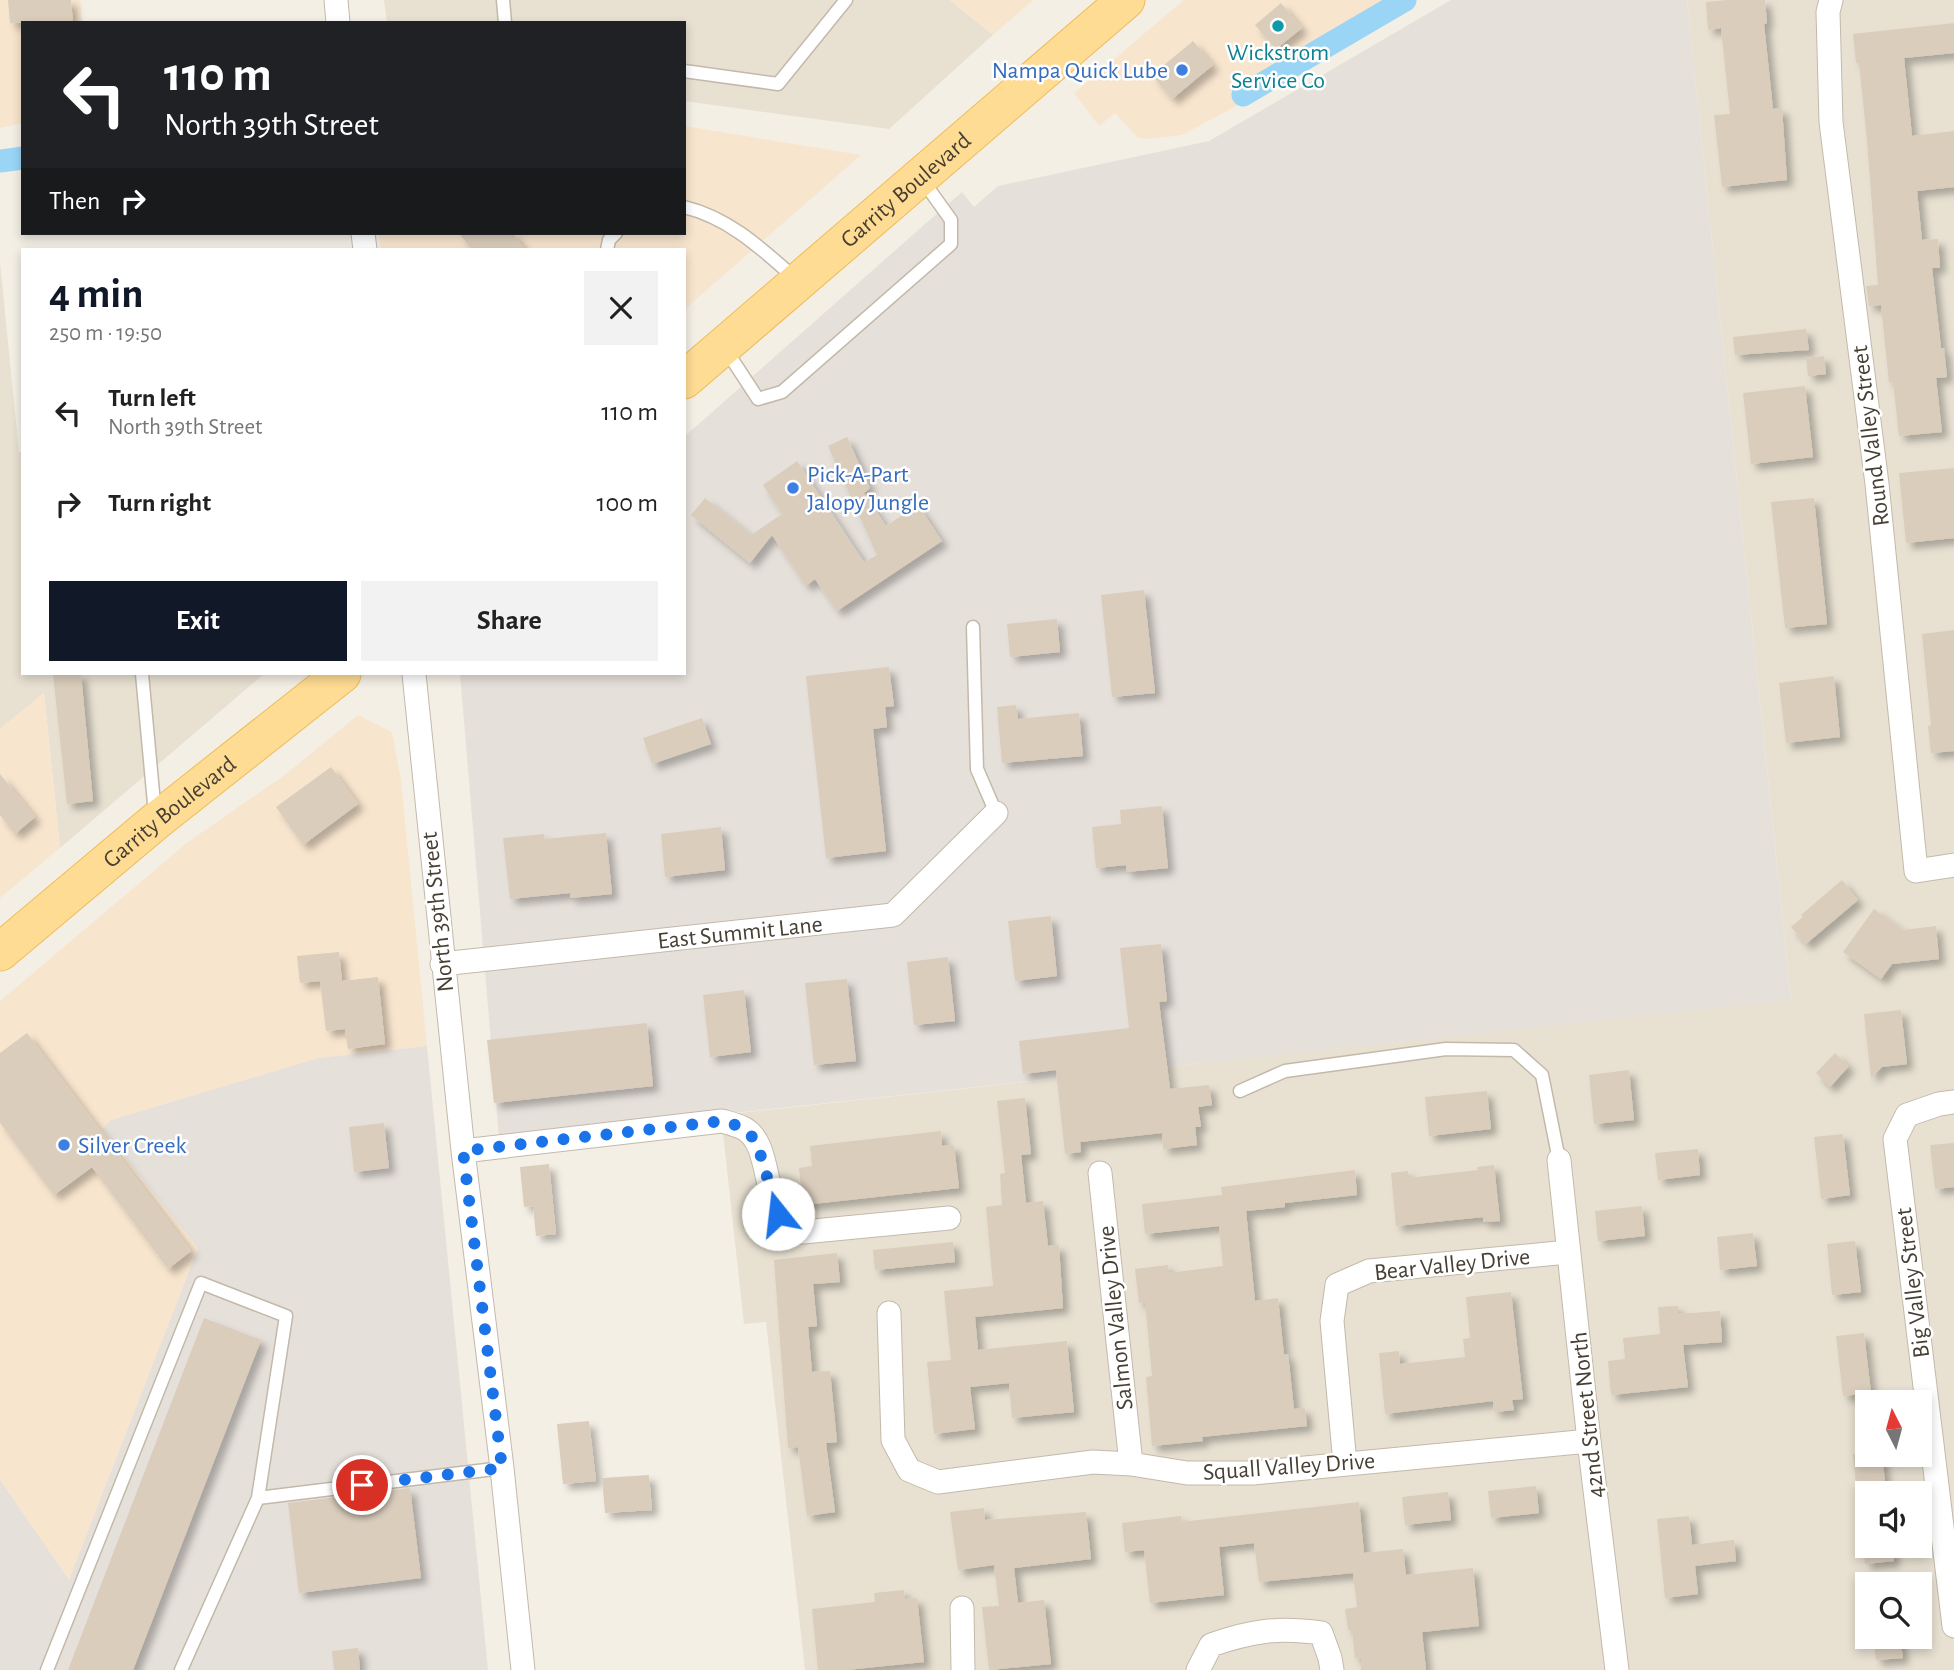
<!DOCTYPE html>
<html lang="en">
<head>
<meta charset="utf-8">
<style>
	:root { --surface:#fff; --page:#f2f2f2; --text:#222; --muted:#767676; --accent:#111827 }
	body { margin:0; font-family:"Alegreya Sans",sans-serif; background:var(--page); color:var(--text); height:100vh; display:flex; flex-direction:column; font-size:26px; white-space:nowrap }
	* { box-sizing:border-box; margin:0 }
	p { font-size:23px; color:var(--muted) }
	.icon { flex:none; width:38px; height:38px; fill:none; stroke:currentColor; stroke-width:2; stroke-linecap:round; stroke-linejoin:round }
	.map { position:relative; flex:1; overflow:hidden }
	.panel { position:absolute; left:21px; top:248px; width:665px; height:427px; display:flex; flex-direction:column; background:var(--surface); border-radius:0px; box-shadow:0 4px 10px #0003 }
	.panel>* { flex:none }
	.guide { position:absolute; left:21px; top:21px; width:665px; height:214px; border-radius:0px; box-shadow:0 4px 10px #0003; background:#202124; color:#fff; overflow:hidden }
	.needle { width:46px; rotate:354deg }
	.tools { position:absolute; left:1855px; top:1390px; display:grid; gap:14px }
	.tools a { display:grid; place-items:center; width:77px; height:77px; border-radius:0px; background:var(--surface); box-shadow:0 4px 10px #0003; font-size:35px }
	.pin { position:absolute; display:grid; place-items:center; width:60px; height:60px; color:#fff; margin:-30px; border:4px solid #fff; border-radius:50%; box-shadow:0 2px 7px #0007 }
	.me { position:absolute; width:77px; margin:-38px; rotate:344deg; stroke-linejoin:round; filter:drop-shadow(0 0 5px #0008) }
	.turn { display:flex; align-items:center; gap:24px; height:147px; padding:0 28px; font-size:32px }
	.turn .icon { width:91px; height:91px; stroke-width:2.5 }
	.turn b { display:block; font-size:49px; line-height:60px }
	.then { display:flex; align-items:center; height:66px; padding:0 28px; background:#0003; gap:14px; font-size:26px }
	.round { display:grid; place-items:center; flex:none; width:74px; height:74px; border-radius:0px; background:var(--page) }
	.overview { display:flex; align-items:center; justify-content:space-between; height:119px; padding:0 28px }
	h1 { font-size:42px; font-weight:600; line-height:52px; color:var(--accent) }
	.primary-button { display:flex; gap:14px; margin-top:auto; padding:14px 28px }
	.primary-button a { flex:1; height:80px; border-radius:0px; background:var(--accent); color:#fff; font-size:28px; font-weight:600; line-height:80px; text-align:center }
	.primary-button a+a { background:var(--page); color:var(--text) }
	ul { padding:0; list-style:none }
	li { display:flex; align-items:center; gap:21px; height:91px; padding:0 28px }
	li div { flex:1 }
	li b { display:block; font-size:26px }
	li em { font-style:normal }
	.map>svg:first-child { display:block }
	.residential { fill:#e8e1d2; fill-rule:evenodd }
	.commercial { fill:#f8e5ce }
	.industrial { fill:#e6e0da }
	.lines { fill:none; stroke-linecap:round; stroke-linejoin:round }
	.canal { stroke:#9bd5f6; stroke-width:23 }
	.building { fill:#dacdbc; filter:url(#shadow) }
	.service-casing { stroke:#c3b9aa; stroke-width:15 }
	.minor-casing { stroke:#c3b9aa; stroke-width:25 }
	.primary-casing { stroke:#eebc59; stroke-width:39 }
	.service { stroke:#fff; stroke-width:12 }
	.minor { stroke:#fff; stroke-width:23 }
	.primary { stroke:#ffdc93; stroke-width:37 }
	.route { stroke:#1a73e8; stroke-width:12; stroke-dasharray:0 21.6 }
	.culture-dot { fill:#0f9aa8; stroke:#fff; stroke-width:2.5 }
	.shop-dot { fill:#3f7fe0; stroke:#fff; stroke-width:2.5 }
	.labels { text-anchor:middle; stroke-width:5; stroke-linejoin:round; paint-order:stroke }
	.culture-label { font-size:24px; fill:#0d838f; stroke:#fff }
	.shop-label { font-size:24px; fill:#366cbe; stroke:#fff; text-anchor:start }
	.street-label { font-size:24px; fill:#473f34; stroke:#fff }
</style>
</head>
<body>
<div class="map">
<svg width="1954" height="1670" viewBox="0 0 1954 1670">
	<defs>
		<filter id="shadow"><feDropShadow dx="6" dy="6" stdDeviation="3.5" flood-color="#0004"/></filter>
	</defs>
	<rect width="100%" height="100%" fill="#f4efe5"/>
	<path class="residential" d="M 384,0 L 950,0 L 993,35 L 889,129 L 684,101 L 684,23 L 387,23 Z
		M 1687,0 L 1954,0 L 1954,1670 L 805,1670 L 766,1322 L 744,1324 L 721,1115 L 1791,999 ZM 1867,1402 L 1920,1402 L 1920,1454 L 1867,1454 ZM 1867,1493 L 1920,1493 L 1920,1545 L 1867,1545 ZM 1867,1584 L 1920,1584 L 1920,1636 L 1867,1636 Z
		M 0,262 L 19,452 L 23,452 L 23,674 L 264,674 L 60,848 L 44,693 L 0,729 Z"/>
	<path class="commercial" d="M 0,0 L 80,0 L 82,23 L 23,23 L 23,123 L 0,128 Z
		M 950,0 L 1033,0 L 993,35 Z
		M 1184,0 L 1390,0 L 1239,91 L 1244,102 L 1182,135 L 1150,139 L 1137,137 L 1115,113 L 1099,126 L 1074,93 Z
		M 684,126 L 861,155 L 684,310 L 684,250 L 381,250 L 379,233 L 684,233 Z
		M 44,693 L 60,848 L 0,898 L 0,729 Z
		M 358,715 L 392,732 L 401,780 L 427,1046 L 318,1058 L 111,1120 L 102,1129 L 198,1248 L 69,1581 L 0,1480 L 0,1001 L 188,842 L 286,774 Z"/>
	<path class="industrial" d="M 1451,0 L 1687,0 L 1791,1000 L 499,1138 L 460,674 L 684,674 L 684,437 L 925,224 L 962,192 L 974,207 L 998,186 L 1209,141 Z
		M 427,1046 L 488,1670 L 0,1670 L 0,1480 L 69,1580 L 198,1248 L 102,1129 L 111,1120 L 318,1058 Z"/>
	<g class="lines">
		<path class="canal" d="M 1243,95 L 1405,0
			M 0,161 L 23,158"/>
	</g>
	<path class="building" d="M 8,0 L 71,0 L 73,23 L 10,23 Z
		M 1728,0 L 1765,0 L 1767,23 L 1764,24 L 1773,109 L 1782,108 L 1787,180 L 1722,187 L 1714,115 L 1730,114 L 1721,28 L 1708,30 L 1706,2 Z
		M 1281,3 L 1302,28 L 1276,49 L 1255,25 Z
		M 1954,23 L 1954,53 L 1904,58 L 1912,136 L 1954,131 L 1954,187 L 1917,191 L 1922,240 L 1938,239 L 1940,268 L 1932,268 L 1941,348 L 1944,348 L 1947,377 L 1936,378 L 1942,432 L 1899,436 L 1893,382 L 1889,383 L 1881,305 L 1869,306 L 1866,286 L 1878,285 L 1867,140 L 1859,63 L 1856,63 L 1853,34 Z
		M 1193,41 L 1213,65 L 1172,99 L 1152,75 Z
		M 459,233 L 513,233 L 525,250 L 472,250 Z
		M 1806,329 L 1809,350 L 1735,355 L 1733,337 Z
		M 1824,356 L 1826,374 L 1808,376 L 1806,358 Z
		M 1805,386 L 1813,457 L 1751,464 L 1743,393 Z
		M 847,437 L 870,488 L 864,493 L 886,526 L 918,505 L 942,541 L 837,611 L 815,579 L 806,586 L 772,535 L 750,563 L 691,515 L 705,498 L 751,535 L 782,514 L 763,485 L 797,461 L 864,562 L 877,555 L 828,446 Z
		M 1954,468 L 1954,538 L 1906,543 L 1899,473 Z
		M 1814,498 L 1827,624 L 1785,628 L 1771,502 Z
		M 1144,590 L 1155,693 L 1112,697 L 1101,595 Z
		M 1057,619 L 1060,652 L 1010,657 L 1007,624 Z
		M 1954,630 L 1954,751 L 1931,753 L 1928,726 L 1931,725 L 1922,634 Z
		M 889,667 L 894,706 L 885,707 L 887,727 L 873,729 L 886,851 L 826,858 L 806,676 Z
		M 53,674 L 81,674 L 93,801 L 67,804 Z
		M 1834,676 L 1840,737 L 1786,743 L 1779,683 Z
		M 1016,705 L 1018,719 L 1079,713 L 1083,756 L 1002,763 L 997,707 Z
		M 702,718 L 711,744 L 652,764 L 643,738 Z
		M 331,767 L 358,804 L 303,845 L 276,807 Z
		M 0,774 L 35,817 L 15,834 L 0,815 Z
		M 1162,806 L 1168,868 L 1126,872 L 1126,865 L 1096,868 L 1092,827 L 1121,824 L 1120,810 Z
		M 721,827 L 725,870 L 665,877 L 661,834 Z
		M 606,833 L 612,894 L 570,898 L 570,893 L 510,899 L 503,838 L 544,834 L 544,839 Z
		M 1842,880 L 1858,900 L 1806,944 L 1791,927 L 1803,917 L 1801,915 Z
		M 1874,909 L 1903,930 L 1936,926 L 1939,959 L 1892,964 L 1881,979 L 1843,952 Z
		M 1051,916 L 1057,976 L 1015,981 L 1008,921 Z
		M 1161,944 L 1167,1001 L 1159,1002 L 1170,1089 L 1209,1085 L 1212,1105 L 1198,1107 L 1201,1127 L 1195,1127 L 1197,1145 L 1163,1149 L 1162,1133 L 1080,1142 L 1081,1152 L 1065,1154 L 1056,1070 L 1023,1074 L 1019,1041 L 1129,1028 L 1120,948 Z
		M 339,952 L 342,981 L 378,977 L 385,1044 L 348,1049 L 345,1029 L 326,1031 L 320,981 L 300,983 L 297,956 Z
		M 948,957 L 955,1021 L 914,1025 L 907,962 Z
		M 847,979 L 856,1061 L 814,1065 L 805,983 Z
		M 744,990 L 751,1052 L 710,1057 L 703,995 Z
		M 1901,1010 L 1907,1064 L 1882,1067 L 1871,1078 L 1864,1014 Z
		M 647,1023 L 653,1086 L 494,1103 L 487,1040 Z
		M 27,1033 L 191,1251 L 168,1269 L 92,1167 L 54,1195 L 0,1123 L 0,1053 Z
		M 1835,1053 L 1849,1066 L 1830,1087 L 1816,1073 Z
		M 1629,1070 L 1634,1120 L 1594,1124 L 1589,1075 Z
		M 1487,1091 L 1491,1129 L 1429,1136 L 1425,1097 Z
		M 1025,1098 L 1031,1154 L 1021,1155 L 1026,1203 L 1043,1201 L 1048,1246 L 1059,1245 L 1063,1308 L 975,1317 L 978,1350 L 1067,1341 L 1074,1412 L 1012,1418 L 1009,1383 L 970,1387 L 975,1429 L 934,1434 L 927,1362 L 951,1360 L 944,1291 L 993,1286 L 986,1207 L 1002,1205 L 1000,1174 L 1005,1173 L 997,1101 Z
		M 384,1123 L 389,1168 L 354,1172 L 349,1127 Z
		M 941,1131 L 942,1146 L 954,1145 L 959,1188 L 803,1205 L 799,1168 L 812,1166 L 810,1146 Z
		M 1843,1134 L 1850,1195 L 1821,1199 L 1814,1137 Z
		M 1954,1143 L 1954,1187 L 1935,1189 L 1930,1145 Z
		M 1698,1149 L 1700,1175 L 1658,1180 L 1655,1153 Z
		M 549,1164 L 556,1234 L 536,1236 L 533,1206 L 524,1207 L 520,1167 Z
		M 1494,1165 L 1500,1221 L 1483,1222 L 1483,1217 L 1396,1226 L 1391,1173 L 1408,1171 L 1408,1178 L 1478,1170 L 1477,1167 Z
		M 1355,1170 L 1357,1195 L 1285,1203 L 1285,1207 L 1246,1211 L 1255,1301 L 1278,1298 L 1284,1355 L 1288,1354 L 1294,1409 L 1305,1408 L 1307,1426 L 1202,1437 L 1203,1441 L 1152,1446 L 1146,1377 L 1152,1376 L 1145,1302 L 1139,1303 L 1135,1269 L 1168,1265 L 1169,1273 L 1223,1266 L 1219,1226 L 1145,1234 L 1142,1204 L 1222,1195 L 1221,1187 Z
		M 1642,1206 L 1645,1236 L 1598,1241 L 1595,1211 Z
		M 1753,1233 L 1757,1266 L 1720,1270 L 1717,1237 Z
		M 1855,1241 L 1861,1292 L 1832,1295 L 1827,1244 Z
		M 953,1242 L 955,1262 L 875,1270 L 873,1250 Z
		M 837,1253 L 840,1282 L 813,1284 L 817,1326 L 808,1327 L 812,1372 L 830,1371 L 837,1442 L 826,1443 L 835,1512 L 807,1516 L 798,1447 L 788,1448 L 774,1260 Z
		M 1511,1292 L 1523,1399 L 1512,1400 L 1514,1410 L 1494,1412 L 1493,1401 L 1385,1414 L 1379,1353 L 1399,1351 L 1400,1364 L 1465,1357 L 1463,1339 L 1470,1338 L 1466,1297 Z
		M 1678,1306 L 1678,1314 L 1720,1311 L 1722,1342 L 1683,1345 L 1688,1387 L 1611,1395 L 1608,1361 L 1625,1359 L 1623,1338 L 1660,1334 L 1658,1307 Z
		M 204,1318 L 261,1340 L 133,1670 L 68,1670 Z
		M 1864,1333 L 1871,1393 L 1843,1396 L 1836,1336 Z
		M 589,1421 L 596,1481 L 563,1484 L 557,1424 Z
		M 1853,1454 L 1882,1454 L 1885,1482 L 1856,1485 Z
		M 649,1475 L 652,1510 L 605,1513 L 602,1478 Z
		M 1536,1486 L 1539,1513 L 1491,1518 L 1488,1491 Z
		M 410,1488 L 421,1578 L 299,1593 L 288,1503 Z
		M 1448,1492 L 1451,1520 L 1405,1525 L 1402,1497 Z
		M 1359,1502 L 1364,1553 L 1403,1549 L 1406,1575 L 1473,1568 L 1479,1626 L 1422,1632 L 1426,1670 L 1361,1670 L 1361,1657 L 1355,1658 L 1352,1630 L 1348,1630 L 1345,1609 L 1357,1607 L 1353,1573 L 1259,1582 L 1254,1543 L 1219,1547 L 1224,1595 L 1150,1603 L 1144,1550 L 1125,1552 L 1122,1523 L 1181,1516 L 1181,1522 Z
		M 984,1508 L 985,1520 L 1086,1512 L 1091,1559 L 1014,1568 L 1018,1603 L 1044,1600 L 1051,1664 L 989,1670 L 982,1607 L 999,1606 L 994,1565 L 958,1570 L 950,1512 Z
		M 1689,1516 L 1692,1545 L 1734,1540 L 1736,1561 L 1695,1566 L 1698,1594 L 1665,1598 L 1657,1519 Z
		M 1863,1545 L 1893,1545 L 1894,1561 L 1865,1564 Z
		M 904,1590 L 905,1599 L 917,1598 L 924,1662 L 846,1670 L 818,1670 L 812,1609 L 875,1602 L 874,1593 Z
		M 1873,1636 L 1900,1636 L 1903,1658 L 1876,1660 Z
		M 358,1648 L 360,1670 L 334,1670 L 332,1651 Z"/>
	<g class="lines">
		<defs>
			<path id="service" d="M 503,0 L 505,23
				M 684,71 L 778,84 L 846,0
				M 684,207 C 730,218 763,250 797,280
				M 607,250 L 609,240 L 616,233
				M 726,350 L 758,399 L 782,392 L 951,244 L 951,220 L 921,178
				M 973,627 L 977,769 L 996,813
				M 142,674 L 155,814
				M 1240,1091 L 1285,1071 L 1446,1049 L 1514,1050 L 1542,1075 L 1559,1160
				M 258,1498 L 502,1468
				M 47,1670 L 201,1283 L 286,1316 L 258,1498 L 181,1670"/>
			<path id="minor" d="M 336,0 L 338,23
				M 1831,0 L 1828,12 L 1831,122 L 1877,484 L 1916,871 L 1954,865
				M 363,233 L 365,250
				M 414,674 L 463,1151 L 502,1468 L 523,1670
				M 442,964 L 893,915 L 996,813
				M 1954,1102 L 1939,1104 L 1907,1115 L 1895,1139 L 1954,1626
				M 463,1151 L 722,1121 C 729,1123 737,1125 743,1128 C 777,1145 757,1221 803,1232 L 949,1218
				M 1559,1160 L 1589,1441 L 1617,1670
				M 1100,1173 L 1131,1464
				M 889,1313 L 893,1440 L 909,1470 L 938,1482 L 1093,1462 L 1131,1464 L 1187,1473 L 1253,1473 L 1589,1441
				M 1345,1464 L 1332,1321 L 1337,1285 L 1369,1271 L 1568,1252
				M 962,1608 L 963,1670
				M 1198,1670 L 1211,1645 C 1251,1631 1278,1627 1321,1633 L 1330,1658 L 1332,1670"/>
			<g id="primary">
				<path id="s1" d="M 684,380 L 1126,0"/>
				<path id="s2" d="M 0,952 L 156,821 L 342,674"/>
			</g>
		</defs>
		<use href="#service" class="service-casing"/>
		<use href="#minor" class="minor-casing"/>
		<use href="#primary" class="primary-casing"/>
		<use href="#service" class="service"/>
		<use href="#minor" class="minor"/>
		<use href="#primary" class="primary"/>
	</g>
	<g class="lines">
		<path class="route" d="M 362,1485 L 502,1468 L 463,1151 L 722,1121 L 745,1128 L 757,1143 L 778,1214"/>
	</g>
	<circle class="culture-dot" cx="1278" cy="26" r="7"/>
	<g class="shop-dot">
		<circle cx="1182" cy="70" r="7"/>
		<circle cx="793" cy="488" r="7"/>
		<circle cx="64" cy="1145" r="7"/>
	</g>
	<g class="labels">
		<g class="culture-label">
			<text x="1278" y="60">Wickstrom<tspan x="1278" dy="28">Service Co</tspan></text>
		</g>
		<g class="shop-label">
			<text x="1168" y="78" text-anchor="end">Nampa Quick Lube</text>
			<text x="807" y="482">Pick-A-Part<tspan x="807" dy="28">Jalopy Jungle</tspan></text>
			<text x="78" y="1153">Silver Creek</text>
		</g>
		<g class="street-label">
			<text dy="8" stroke="none"><textPath href="#s1" startOffset="292">Garrity Boulevard</textPath></text>
			<text transform="translate(1870 436) rotate(-97)" y="8">Round Valley Street</text>
			<text dy="8" stroke="none"><textPath href="#s2" startOffset="220">Garrity Boulevard</textPath></text>
			<text transform="translate(437 912) rotate(-96)" y="8">North 39th Street</text>
			<text transform="translate(740 932) rotate(-6)" y="8">East Summit Lane</text>
			<text transform="translate(1452 1264) rotate(-6)" y="8">Bear Valley Drive</text>
			<text transform="translate(1912 1283) rotate(-97)" y="8">Big Valley Street</text>
			<text transform="translate(1115 1318) rotate(-96)" y="8">Salmon Valley Drive</text>
			<text transform="translate(1587 1415) rotate(-96)" y="8">42nd Street North</text>
			<text transform="translate(1289 1466) rotate(-4)" y="8">Squall Valley Drive</text>
		</g>
	</g>
</svg>
<div class="tools">
<a><svg class="needle" viewBox="-14 -14 28 28"><path d="M0-13l5 13h-10z" fill="#e53935"/><path d="M0 13l5-13h-10z" fill="#767676"/></svg></a>
<a><svg class="icon" aria-label="sound" viewBox="0 0 24 24"><path d="M4 9h4l5-4v14l-5-4H4zM17 9q2 3 0 6"/></svg></a>
<a><svg class="icon" aria-label="search" viewBox="0 0 24 24"><circle cx="10" cy="10" r="6"/><path d="M15 15l6 6"/></svg></a>
</div>
<div class="pin" style="left:362px;top:1485px;background:#d93025"><svg class="icon" aria-label="arrive" viewBox="0 0 24 24"><path d="M6 21V4h12l-3 4 3 4H6"/></svg></div>
<svg class="me" style="left:778px;top:1214px" viewBox="-20 -20 40 40"><circle r="19" fill="#fff"/><path d="M0-13L10 11 0 6-10 11z" fill="#1a73e8"/></svg>
<div class="guide">
<div class="turn"><svg class="icon" aria-label="left" viewBox="0 0 24 24"><path d="M17 20v-9H6M10 6l-5 5 5 5"/></svg><div><b>110 m</b>North 39th Street</div></div>
<div class="then">Then<svg class="icon" aria-label="right" viewBox="0 0 24 24"><path d="M7 20v-9h11M14 6l5 5-5 5"/></svg></div>
</div>
<section class="panel">
<div class="overview"><div><h1>4 min</h1><p>250 m · 19:50</p></div><a class="round"><svg class="icon" aria-label="close" viewBox="0 0 24 24"><path d="M6 6l12 12M18 6L6 18"/></svg></a></div>
<ul>
<li><svg class="icon" aria-label="left" viewBox="0 0 24 24"><path d="M17 20v-9H6M10 6l-5 5 5 5"/></svg><div><b>Turn left</b><p>North 39th Street</p></div><em>110 m</em></li>
<li><svg class="icon" aria-label="right" viewBox="0 0 24 24"><path d="M7 20v-9h11M14 6l5 5-5 5"/></svg><div><b>Turn right</b></div><em>100 m</em></li>
</ul>
<div class="primary-button"><a>Exit</a><a>Share</a></div>
</section>
</div>
</body>
</html>
